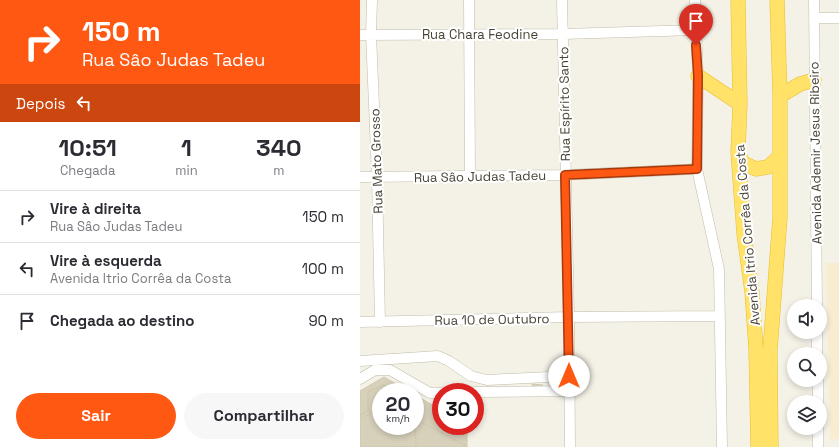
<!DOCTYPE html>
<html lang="pt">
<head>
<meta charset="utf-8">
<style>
	:root { --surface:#fff; --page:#f7f7f7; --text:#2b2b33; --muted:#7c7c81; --line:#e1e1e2; --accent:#ff5813 }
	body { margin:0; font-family:"Space Grotesk",sans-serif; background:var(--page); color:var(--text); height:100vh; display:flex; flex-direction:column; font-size:15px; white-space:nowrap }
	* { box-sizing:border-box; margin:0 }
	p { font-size:13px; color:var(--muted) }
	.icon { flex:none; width:22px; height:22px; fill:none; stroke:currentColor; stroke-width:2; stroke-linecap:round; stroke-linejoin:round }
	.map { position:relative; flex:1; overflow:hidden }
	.panel { display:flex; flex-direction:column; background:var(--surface); width:360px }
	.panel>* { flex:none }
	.top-card { background:#ff5813; color:#fff; overflow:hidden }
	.tools { position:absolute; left:427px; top:299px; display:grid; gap:8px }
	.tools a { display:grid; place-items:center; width:40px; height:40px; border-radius:50%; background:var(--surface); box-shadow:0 2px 6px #0003; font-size:20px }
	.speed { position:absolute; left:12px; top:383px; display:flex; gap:8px; font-size:20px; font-weight:700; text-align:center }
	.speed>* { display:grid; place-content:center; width:52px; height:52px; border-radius:50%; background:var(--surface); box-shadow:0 2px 6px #0003; line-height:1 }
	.speed small { font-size:10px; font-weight:400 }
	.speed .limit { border:6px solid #d22; background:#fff; color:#111 }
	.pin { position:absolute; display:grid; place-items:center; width:34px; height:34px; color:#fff; margin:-41px -17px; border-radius:50% 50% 50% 0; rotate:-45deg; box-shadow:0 0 4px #0007 }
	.pin .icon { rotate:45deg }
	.me { position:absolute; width:44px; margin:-22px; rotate:0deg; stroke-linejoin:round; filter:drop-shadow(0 0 3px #0008) }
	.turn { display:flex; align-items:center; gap:14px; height:84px; padding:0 16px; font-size:18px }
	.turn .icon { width:52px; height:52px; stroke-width:2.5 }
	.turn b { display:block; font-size:28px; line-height:34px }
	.then { display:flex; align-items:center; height:38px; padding:0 16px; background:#0003; gap:8px; font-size:15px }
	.eta { display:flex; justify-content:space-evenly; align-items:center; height:68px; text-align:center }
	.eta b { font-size:24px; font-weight:700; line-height:28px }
	.primary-button { display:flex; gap:8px; margin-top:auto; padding:8px 16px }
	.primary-button a { flex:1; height:46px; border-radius:24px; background:var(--accent); color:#fff; font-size:16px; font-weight:700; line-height:46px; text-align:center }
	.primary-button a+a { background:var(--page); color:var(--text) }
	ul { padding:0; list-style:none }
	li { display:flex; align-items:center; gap:12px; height:52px; padding:0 16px; border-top:1px solid var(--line) }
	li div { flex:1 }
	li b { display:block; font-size:15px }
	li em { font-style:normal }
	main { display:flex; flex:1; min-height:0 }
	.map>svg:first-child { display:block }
	.commercial { fill:#f8edd1 }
	.building { fill:#d7d0bb; stroke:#d2c9ae }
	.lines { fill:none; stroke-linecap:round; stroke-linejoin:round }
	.minor-casing { stroke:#c1bca9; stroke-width:11 }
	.highway-casing { stroke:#e7be2e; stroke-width:15 }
	.minor { stroke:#fff; stroke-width:10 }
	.highway { stroke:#ffe267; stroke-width:14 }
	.route-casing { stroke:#a6390c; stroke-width:10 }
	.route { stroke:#ff5813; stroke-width:7 }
	.labels { text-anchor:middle; stroke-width:4; stroke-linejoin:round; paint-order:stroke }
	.street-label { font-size:13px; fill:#484335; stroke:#fff }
</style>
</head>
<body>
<main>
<section class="panel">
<div class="top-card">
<div class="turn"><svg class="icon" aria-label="right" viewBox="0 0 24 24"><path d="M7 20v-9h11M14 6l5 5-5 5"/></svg><div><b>150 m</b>Rua Sâo Judas Tadeu</div></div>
<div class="then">Depois<svg class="icon" aria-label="left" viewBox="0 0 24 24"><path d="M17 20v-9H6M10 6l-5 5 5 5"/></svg></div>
</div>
<div class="eta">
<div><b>10:51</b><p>Chegada</p></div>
<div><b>1</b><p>min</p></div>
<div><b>340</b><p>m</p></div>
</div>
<ul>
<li><svg class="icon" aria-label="right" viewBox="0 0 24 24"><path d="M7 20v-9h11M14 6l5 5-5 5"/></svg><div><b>Vire à direita</b><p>Rua Sâo Judas Tadeu</p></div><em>150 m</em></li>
<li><svg class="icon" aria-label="left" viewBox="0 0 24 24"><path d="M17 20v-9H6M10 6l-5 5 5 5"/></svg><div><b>Vire à esquerda</b><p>Avenida Itrio Corrêa da Costa</p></div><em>100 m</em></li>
<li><svg class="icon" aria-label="arrive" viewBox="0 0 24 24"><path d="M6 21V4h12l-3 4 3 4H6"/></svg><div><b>Chegada ao destino</b></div><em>90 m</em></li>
</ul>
<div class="primary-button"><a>Sair</a><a>Compartilhar</a></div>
</section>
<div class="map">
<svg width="479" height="447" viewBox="0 0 479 447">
	<rect width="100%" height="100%" fill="#f4f2e7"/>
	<path class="commercial" d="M 466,263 L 479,263 L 479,439 L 470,440 Z"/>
	<path class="building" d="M 24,377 L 50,392 L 37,392 L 23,385 L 8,392 L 8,411 L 0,415 L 0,391 Z
		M 172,384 L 183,385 L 182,390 L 173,388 Z
		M 23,385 L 37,392 L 21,392 L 21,426 L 55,426 L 55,419 L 107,446 L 107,447 L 0,447 L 0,415 L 8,411 L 8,392 Z
		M 55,395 L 81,410 L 81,426 L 107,426 L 107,446 L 55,419 Z
		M 21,407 L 21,426 L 55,426 L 55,423 L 56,447 L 0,447 L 0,419 Z"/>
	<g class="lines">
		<defs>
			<path id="minor" d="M 12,0 L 11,34 L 17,177 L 20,322
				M 109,0 L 110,176
				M 202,0 L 209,317 L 210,447
				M 335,0 L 338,76 L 337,169 L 359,269 L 362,447
				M 454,0 L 457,306
				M 454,18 L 479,18
				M 0,35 L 203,34 L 336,30
				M 0,177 L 205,175 L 337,169
				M 0,322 L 209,317 L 360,316
				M 457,332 L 457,354
				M 0,361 L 78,356 L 89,361 L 111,376 L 127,380 L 209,376
				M 0,379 L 15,370 L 30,370 L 70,393 L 81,393
				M 458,380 L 458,402
				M 115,392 L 209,391
				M 458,428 L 458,447"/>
			<path id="highway" d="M 378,0 L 380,104 L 378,152 L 384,234 L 392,292 L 396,349 L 398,447
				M 338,76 L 380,104
				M 420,96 L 440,84 L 454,80
				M 378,152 L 383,163 L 396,169 L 408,167 L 419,157
				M 411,447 L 410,351 L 420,217 L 420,96 L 417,0"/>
		</defs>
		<use href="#minor" class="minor-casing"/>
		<use href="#highway" class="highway-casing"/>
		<use href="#minor" class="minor"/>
		<use href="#highway" class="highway"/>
	</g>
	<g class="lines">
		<defs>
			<path id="route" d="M 209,376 L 205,175 L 337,169 L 338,76 L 336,45"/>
		</defs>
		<use href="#route" class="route-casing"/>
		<use href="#route" class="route"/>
	</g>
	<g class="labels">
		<g class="street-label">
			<text x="120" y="39">Rua Chara Feodine</text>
			<text transform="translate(204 104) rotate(-91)" y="5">Rua Espírito Santo</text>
			<text transform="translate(455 153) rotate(-91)" y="5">Avenida Ademir Jesus Ribeiro</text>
			<text transform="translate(16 161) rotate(-92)" y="5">Rua Mato Grosso</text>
			<text transform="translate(120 176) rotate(-1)" y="5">Rua Sâo Judas Tadeu</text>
			<text transform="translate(387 235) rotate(-95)" y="5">Avenida Itrio Corrêa da Costa</text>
			<text transform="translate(132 319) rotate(-1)" y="5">Rua 10 de Outubro</text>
		</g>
	</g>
</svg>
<div class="tools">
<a><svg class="icon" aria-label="sound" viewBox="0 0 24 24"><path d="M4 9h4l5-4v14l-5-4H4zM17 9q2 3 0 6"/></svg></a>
<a><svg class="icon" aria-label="search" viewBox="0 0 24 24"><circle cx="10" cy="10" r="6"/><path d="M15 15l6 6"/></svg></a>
<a><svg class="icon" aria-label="layers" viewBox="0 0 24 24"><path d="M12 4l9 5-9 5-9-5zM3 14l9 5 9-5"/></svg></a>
</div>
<div class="speed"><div>20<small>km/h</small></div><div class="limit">30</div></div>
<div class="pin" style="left:336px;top:45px;background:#d93025"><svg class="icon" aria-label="arrive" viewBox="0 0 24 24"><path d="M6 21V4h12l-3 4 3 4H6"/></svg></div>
<svg class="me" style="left:209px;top:376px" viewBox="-20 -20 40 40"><circle r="19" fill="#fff"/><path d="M0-13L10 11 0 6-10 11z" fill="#ff5813"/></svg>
</div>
</main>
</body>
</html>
